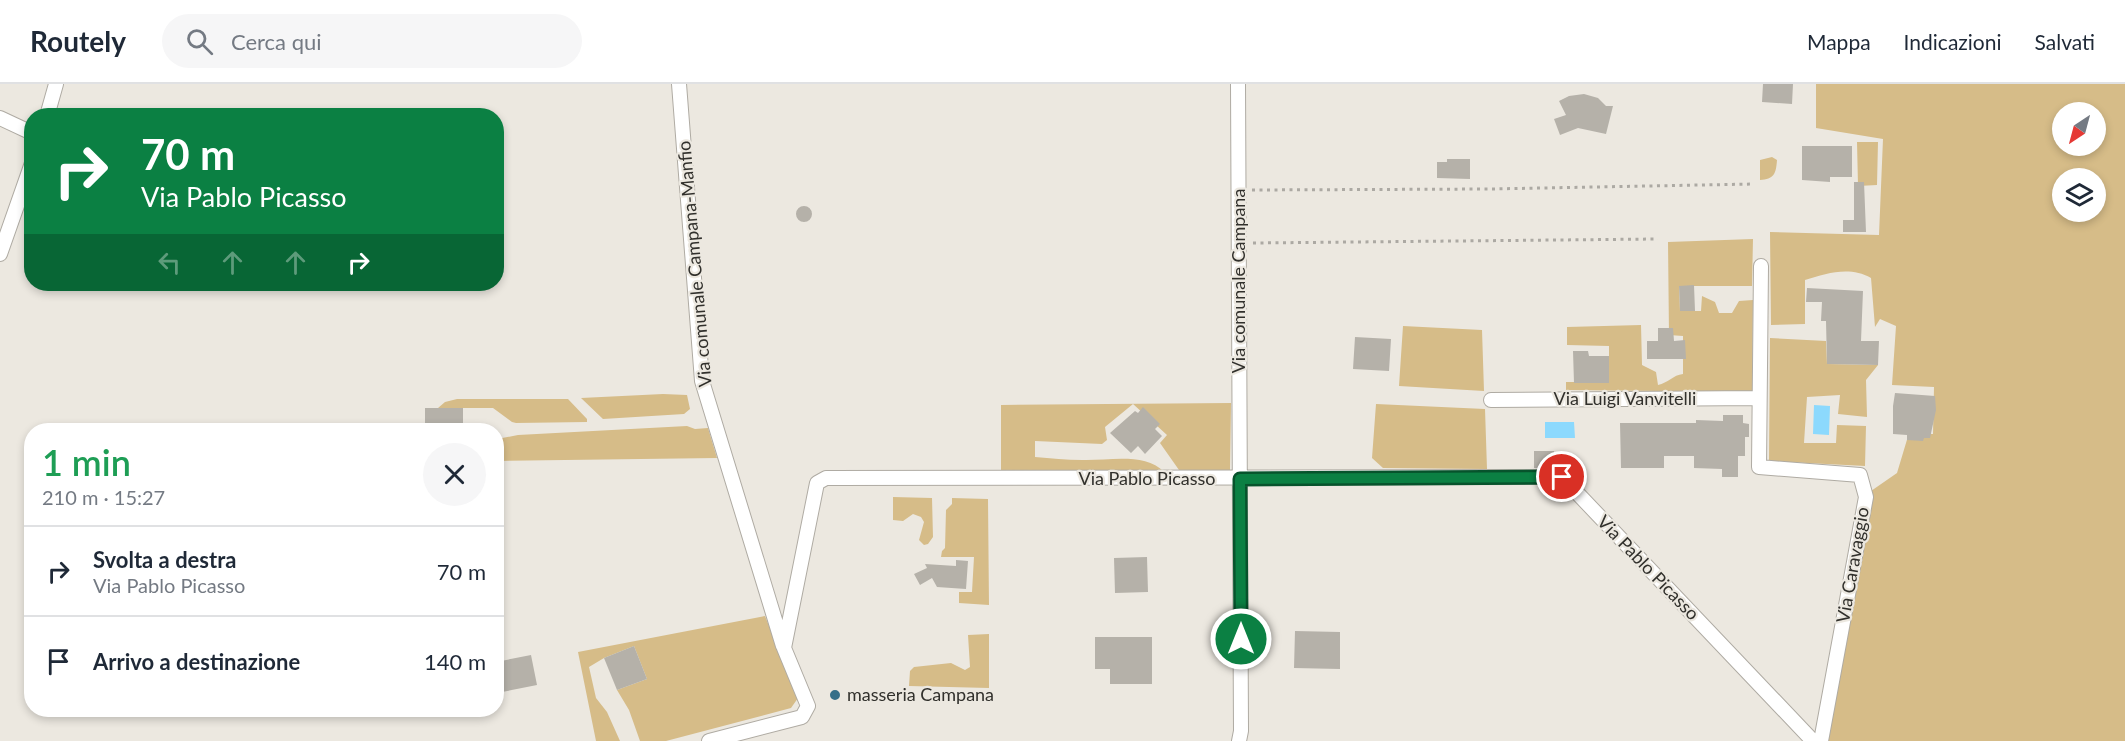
<!DOCTYPE html>
<html lang="it">
<head>
<meta charset="utf-8">
<style>
	:root { --surface:#fff; --page:#f6f6f7; --text:#1f2937; --muted:#747a83; --line:#e0e1e3 }
	body { margin:0; font-family:Lato,sans-serif; background:var(--page); color:var(--text); height:100vh; display:flex; flex-direction:column; font-size:22px; white-space:nowrap }
	* { box-sizing:border-box; margin:0 }
	p { font-size:20px; color:var(--muted) }
	.icon { flex:none; width:33px; height:33px; fill:none; stroke:currentColor; stroke-width:2; stroke-linecap:round; stroke-linejoin:round }
	.map { position:relative; flex:1; overflow:hidden }
	.side { position:absolute; left:24px; top:339px; width:480px; height:294px; display:flex; flex-direction:column; background:var(--surface); border-radius:24px; box-shadow:0 3px 9px #0003 }
	.side>* { flex:none }
	.top-card { position:absolute; left:24px; top:24px; width:480px; height:183px; border-radius:24px; box-shadow:0 3px 9px #0003; background:#0b8043; color:#fff; overflow:hidden }
	.needle { width:39px; rotate:216deg }
	.buttons { position:absolute; left:2052px; top:18px; display:grid; gap:12px }
	.buttons a { display:grid; place-items:center; width:54px; height:54px; border-radius:50%; background:var(--surface); box-shadow:0 3px 9px #0003; font-size:30px }
	.pin { position:absolute; display:grid; place-items:center; width:51px; height:51px; color:#fff; margin:-26px; border:3px solid #fff; border-radius:50%; box-shadow:0 2px 6px #0007 }
	.me { position:absolute; width:66px; margin:-33px; rotate:0deg; stroke-linejoin:round; filter:drop-shadow(0 0 4px #0008) }
	.turn { display:flex; align-items:center; gap:21px; height:126px; padding:0 18px; font-size:27px }
	.turn .icon { width:78px; height:78px; stroke-width:2.5 }
	.turn b { display:block; font-size:42px; line-height:51px }
	.lanes { display:flex; align-items:center; height:57px; padding:0 18px; background:#0003; justify-content:center; gap:30px; direction:ltr }
	.lanes .off { opacity:.35 }
	.round { display:grid; place-items:center; flex:none; width:63px; height:63px; border-radius:32px; background:var(--page) }
	.summary { display:flex; align-items:center; justify-content:space-between; height:102px; padding:0 18px }
	h1 { font-size:36px; font-weight:600; line-height:45px; color:#1e9e55 }
	ul { padding:0; list-style:none }
	li { display:flex; align-items:center; gap:18px; height:90px; padding:0 18px; border-top:2px solid var(--line) }
	li div { flex:1 }
	li b { display:block; font-size:22px }
	li em { font-style:normal }
	header { display:flex; align-items:center; gap:36px; box-sizing:border-box; height:84px; padding:0 30px; background:var(--surface); border-bottom:2px solid var(--line) }
	header strong { font-size:28px }
	nav { display:flex; gap:33px; margin-inline-start:auto; font-size:21px }
	.search { width:420px; height:54px; background:var(--page); display:flex; align-items:center; gap:15px; box-sizing:border-box; padding:0 21px; border-radius:33px; color:var(--muted); font-size:22px }
	.map>svg:first-child { display:block }
	.green { fill:#d6bc88; fill-rule:evenodd }
	.water { fill:#8cd9fd }
	.building { fill:#b5b1a9 }
	.lines { fill:none; stroke-linecap:round; stroke-linejoin:round }
	.minor-casing { stroke:#afaba3; stroke-width:16 }
	.path { stroke:#aca9a3; stroke-width:3; stroke-dasharray:3 4.5; stroke-linecap:butt }
	.minor { stroke:#fff; stroke-width:14 }
	.route-casing { stroke:#07532c; stroke-width:15 }
	.route { stroke:#0b8043; stroke-width:10 }
	.poi-dot { fill:#366f88; stroke:#ece8e0; stroke-width:2 }
	.labels { text-anchor:middle; stroke-width:4.5; stroke-linejoin:round; paint-order:stroke }
	.street-label { font-size:18px; fill:#31302c; stroke:#ece8e0 }
	.poi-label { font-size:18px; fill:#31302c; stroke:#ece8e0; text-anchor:start }
</style>
</head>
<body>
<header>
<strong>Routely</strong>
<div class="search"><svg class="icon" aria-label="search" viewBox="0 0 24 24"><circle cx="10" cy="10" r="6"/><path d="M15 15l6 6"/></svg>Cerca qui</div>
<nav><a>Mappa</a><a>Indicazioni</a><a>Salvati</a></nav>
</header>
<div class="map">
<svg width="2125" height="657" viewBox="0 0 2125 657">
	<rect width="100%" height="100%" fill="#ece8e0"/>
	<path class="green" d="M 1816,0 L 2125,0 L 2125,657 L 1826,657 L 1871,407 L 1897,389 L 1909,349 L 1933,350 L 1934,303 L 1892,301 L 1896,242 L 1880,235 L 1875,243 L 1871,194 C 1850,182 1827,189 1805,196 L 1805,240 L 1771,241 L 1770,148 L 1879,151 L 1883,55 L 1816,44 ZM 2062,28 L 2096,28 L 2096,62 L 2062,62 ZM 2062,94 L 2096,94 L 2096,128 L 2062,128 Z
		M 1857,58 L 1878,58 L 1877,101 L 1858,102 Z
		M 1772,73 L 1777,76 C 1776,90 1774,95 1760,96 L 1760,76 Z
		M 1753,155 L 1752,202 L 1679,202 L 1680,227 L 1701,227 L 1702,212 L 1715,218 L 1719,229 L 1732,229 L 1739,217 L 1753,216 L 1752,308 L 1566,306 L 1566,298 L 1609,298 L 1609,262 L 1567,261 L 1567,243 L 1641,241 L 1642,281 L 1656,288 L 1658,301 C 1668,299 1673,291 1683,290 L 1683,252 L 1669,251 L 1668,158 Z
		M 1403,242 L 1482,246 L 1484,307 L 1399,302 Z
		M 1770,254 L 1826,257 L 1827,280 L 1878,281 L 1866,296 L 1867,333 L 1838,330 L 1840,311 L 1807,313 L 1804,359 L 1836,359 L 1837,341 L 1866,342 L 1865,382 L 1769,377 Z
		M 663,310 L 687,311 L 690,325 L 684,330 L 603,335 L 581,314 Z
		M 457,315 L 568,315 L 587,335 L 587,338 L 516,339 L 512,338 L 493,324 L 438,324 L 445,318 Z
		M 1231,319 L 1230,386 L 1179,386 L 1160,359 L 1167,351 L 1133,320 L 1105,343 L 1107,356 L 1102,360 L 1035,357 L 1035,373 C 1051,374 1066,376 1082,376 C 1108,377 1145,368 1164,388 L 1001,391 L 1001,321 Z
		M 1376,320 L 1485,325 L 1487,385 L 1383,384 L 1372,374 Z
		M 687,342 L 695,345 L 708,344 L 717,374 L 497,377 L 497,355 L 518,351 Z
		M 893,413 L 932,414 L 933,453 L 928,460 L 924,461 L 919,456 L 924,438 L 921,433 L 913,430 L 903,437 L 893,436 Z
		M 952,414 L 988,415 L 989,521 L 959,519 L 959,508 L 972,508 L 974,473 L 941,473 L 942,467 L 945,464 L 946,426 L 952,420 Z
		M 765,532 L 798,614 L 791,624 L 666,657 L 640,657 L 629,626 L 617,606 L 647,595 L 634,562 L 604,574 L 589,583 L 596,614 L 607,628 L 620,657 L 596,657 L 578,568 Z
		M 989,550 L 989,604 L 909,602 L 910,587 L 914,583 L 951,579 L 965,586 L 970,583 L 968,551 Z"/>
	<path class="water" d="M 1814,321 L 1830,322 L 1829,351 L 1813,350 Z
		M 1574,338 L 1575,354 L 1545,354 L 1545,338 Z"/>
	<path class="building" d="M 1763,0 L 1793,0 L 1792,20 L 1762,18 Z
		M 1584,10 L 1598,14 L 1606,22 L 1613,22 L 1606,50 L 1578,44 L 1560,51 L 1554,35 L 1566,31 L 1559,17 L 1569,12 Z
		M 1802,62 L 1852,62 L 1852,93 L 1830,93 L 1830,98 L 1802,96 Z
		M 1447,75 L 1470,75 L 1470,95 L 1437,94 L 1437,78 L 1447,78 Z
		M 1854,98 L 1864,98 L 1866,148 L 1843,148 L 1843,136 L 1854,136 Z
		M796 130a8 8 0 1 1 16 0a8 8 0 1 1-16 0Z
		M 1694,201 L 1695,227 L 1680,227 L 1679,202 Z
		M 1807,204 L 1863,207 L 1861,257 L 1879,257 L 1878,281 L 1827,280 L 1826,237 L 1821,237 L 1822,218 L 1806,218 Z
		M 1658,244 L 1673,244 L 1674,257 L 1685,256 L 1686,275 L 1647,275 L 1647,257 L 1658,257 Z
		M 1355,253 L 1391,255 L 1389,287 L 1353,285 Z
		M 1573,267 L 1588,267 L 1589,272 L 1609,272 L 1609,299 L 1574,299 Z
		M 1895,309 L 1935,312 L 1936,326 L 1930,354 L 1924,354 L 1923,357 L 1907,356 L 1907,351 L 1893,350 L 1893,322 Z
		M 1143,323 L 1160,340 L 1155,345 L 1162,352 L 1145,370 L 1138,362 L 1131,369 L 1110,349 L 1135,327 L 1138,329 Z
		M 425,324 L 463,324 L 463,346 L 425,346 Z
		M 1723,331 L 1743,331 L 1743,339 L 1749,340 L 1749,353 L 1745,353 L 1745,372 L 1738,372 L 1738,393 L 1722,393 L 1722,385 L 1694,384 L 1694,372 L 1664,372 L 1664,384 L 1621,384 L 1620,339 L 1696,339 L 1696,336 L 1723,337 Z
		M 1534,367 L 1554,367 L 1554,384 L 1534,384 Z
		M 1147,473 L 1148,508 L 1115,509 L 1114,474 Z
		M 956,476 L 968,477 L 966,505 L 937,503 L 932,494 L 920,501 L 914,490 L 927,484 L 925,480 L 956,482 Z
		M 1295,547 L 1340,548 L 1340,585 L 1294,584 Z
		M 1095,553 L 1152,553 L 1152,600 L 1110,600 L 1110,585 L 1095,585 Z
		M 634,562 L 647,595 L 617,606 L 604,574 Z
		M 531,571 L 537,601 L 502,608 L 496,578 Z"/>
	<g class="lines">
		<defs>
			<path id="minor" d="M 679,0 L 702,297 L 783,562
				M 1238,0 L 1241,647 L 1239,657
				M 47,32 L 56,0
				M 0,34 L 32,49
				M 0,170 L 32,79
				M 1761,182 L 1759,383 L 1860,391 L 1866,413 L 1821,657
				M 1491,316 L 1759,314
				M 709,657 L 802,633 L 808,622 L 784,564 L 817,399 L 826,394 L 1562,393 L 1813,657"/>
		</defs>
		<use href="#minor" class="minor-casing"/>
		<path class="path" d="M 1252,106 L 1489,105 L 1754,100
			M 1253,159 L 1658,155"/>
		<use href="#minor" class="minor"/>
	</g>
	<g class="lines">
		<defs>
			<path id="route" d="M 1241,555 L 1240,395 L 1562,393"/>
		</defs>
		<use href="#route" class="route-casing"/>
		<use href="#route" class="route"/>
	</g>
	<circle class="poi-dot" cx="835" cy="611" r="6"/>
	<g class="labels">
		<g class="street-label">
			<text transform="translate(695 180) rotate(-95)" y="6">Via comunale Campana-Manfio</text>
			<text transform="translate(1239 197) rotate(-90)" y="6">Via comunale Campana</text>
			<text x="1625" y="321">Via Luigi Vanvitelli</text>
			<text x="1147" y="401">Via Pablo Picasso</text>
			<text transform="translate(1853 481) rotate(-80)" y="6">Via Caravaggio</text>
			<text transform="translate(1648 484) rotate(46)" y="6">Via Pablo Picasso</text>
		</g>
		<g class="poi-label">
			<text x="847" y="617">masseria Campana</text>
		</g>
	</g>
</svg>
<div class="buttons">
<a><svg class="needle" viewBox="-14 -14 28 28"><path d="M0-13l5 13h-10z" fill="#e53935"/><path d="M0 13l5-13h-10z" fill="#747a83"/></svg></a>
<a><svg class="icon" aria-label="layers" viewBox="0 0 24 24"><path d="M12 4l9 5-9 5-9-5zM3 14l9 5 9-5"/></svg></a>
</div>
<div class="pin" style="left:1562px;top:393px;background:#d93025"><svg class="icon" aria-label="arrive" viewBox="0 0 24 24"><path d="M6 21V4h12l-3 4 3 4H6"/></svg></div>
<svg class="me" style="left:1241px;top:555px" viewBox="-20 -20 40 40"><circle r="17" fill="#0b8043" stroke="#fff" stroke-width="3"/><path d="M0-11L8 9 0 5-8 9z" fill="#fff"/></svg>
<div class="top-card">
<div class="turn"><svg class="icon" aria-label="right" viewBox="0 0 24 24"><path d="M7 20v-9h11M14 6l5 5-5 5"/></svg><div><b>70 m</b>Via Pablo Picasso</div></div>
<div class="lanes"><svg class="icon off" aria-label="left" viewBox="0 0 24 24"><path d="M17 20v-9H6M10 6l-5 5 5 5"/></svg><svg class="icon off" aria-label="ahead" viewBox="0 0 24 24"><path d="M12 20V5M6 11l6-6 6 6"/></svg><svg class="icon off" aria-label="ahead" viewBox="0 0 24 24"><path d="M12 20V5M6 11l6-6 6 6"/></svg><svg class="icon" aria-label="right" viewBox="0 0 24 24"><path d="M7 20v-9h11M14 6l5 5-5 5"/></svg></div>
</div>
<section class="side">
<div class="summary"><div><h1>1 min</h1><p>210 m · 15:27</p></div><a class="round"><svg class="icon" aria-label="close" viewBox="0 0 24 24"><path d="M6 6l12 12M18 6L6 18"/></svg></a></div>
<ul>
<li><svg class="icon" aria-label="right" viewBox="0 0 24 24"><path d="M7 20v-9h11M14 6l5 5-5 5"/></svg><div><b>Svolta a destra</b><p>Via Pablo Picasso</p></div><em>70 m</em></li>
<li><svg class="icon" aria-label="arrive" viewBox="0 0 24 24"><path d="M6 21V4h12l-3 4 3 4H6"/></svg><div><b>Arrivo a destinazione</b></div><em>140 m</em></li>
</ul>
</section>
</div>
</body>
</html>
